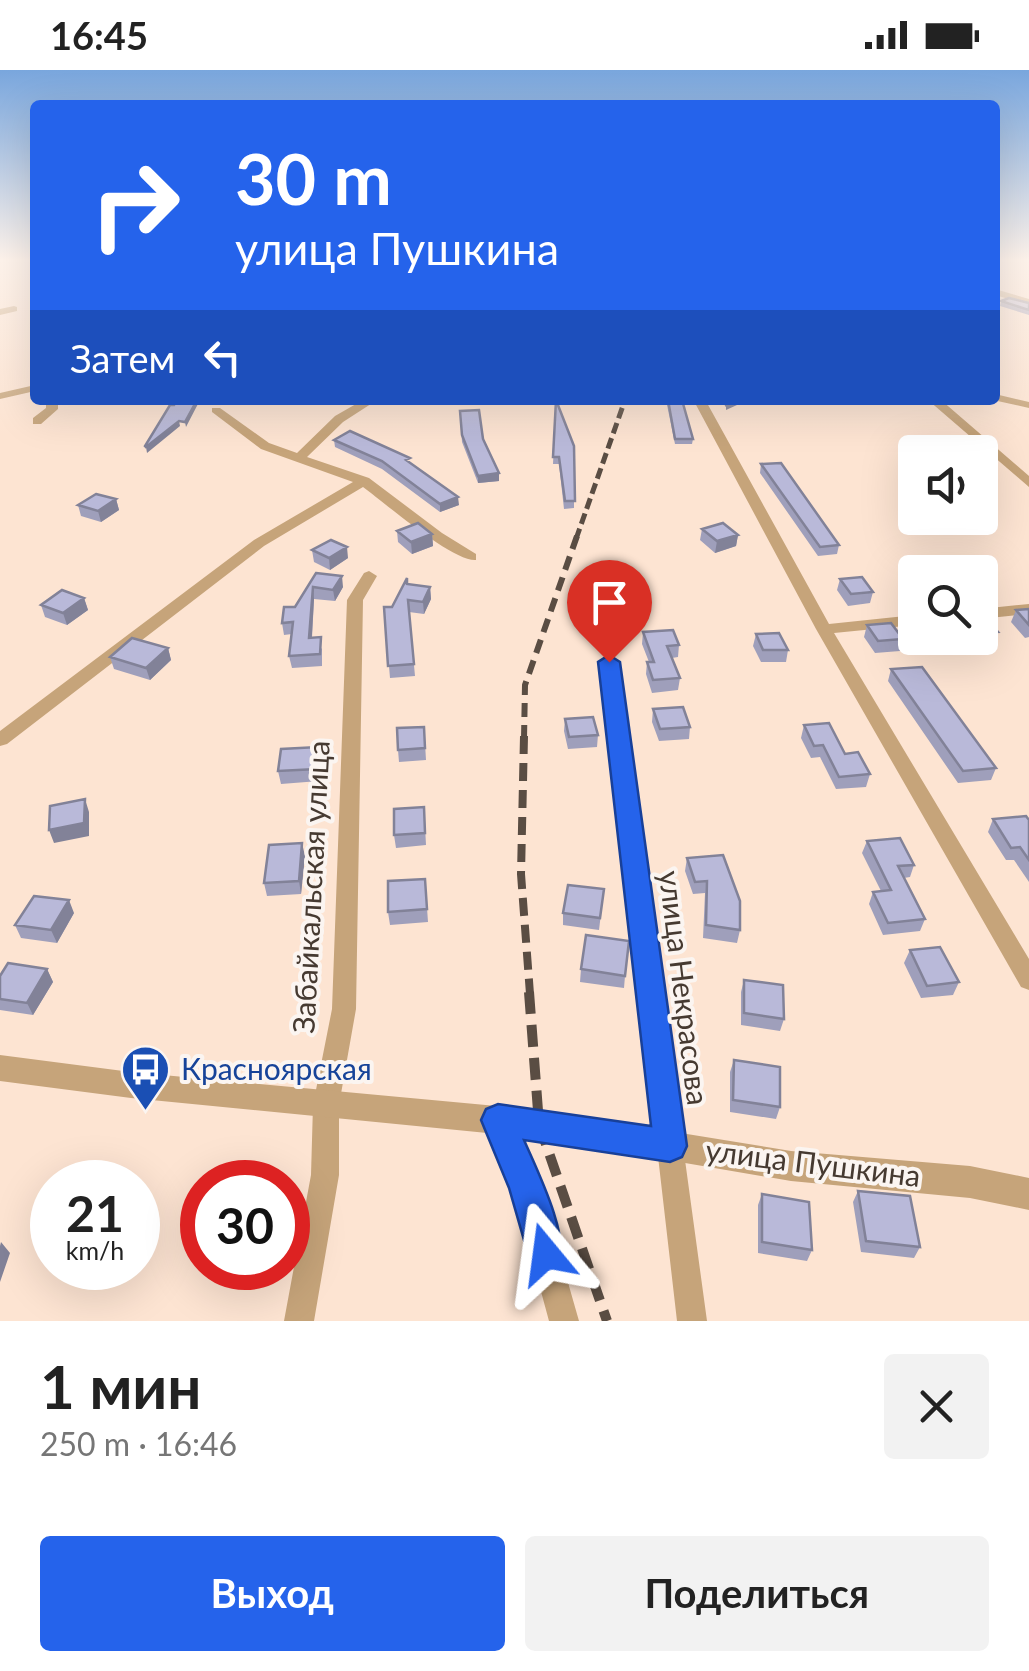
<!DOCTYPE html>
<html lang="ru">
<head>
<meta charset="utf-8">
<style>
	:root { --surface:#fff; --page:#f2f2f2; --text:#222; --muted:#767676; --accent:#2563eb }
	body { margin:0; font-family:Lato,sans-serif; background:var(--page); color:var(--text); height:100vh; display:flex; flex-direction:column; font-size:38px; white-space:nowrap }
	* { box-sizing:border-box; margin:0 }
	p { font-size:32px; color:var(--muted) }
	.icon { flex:none; width:55px; height:55px; fill:none; stroke:currentColor; stroke-width:2; stroke-linecap:round; stroke-linejoin:round }
	.map { position:relative; height:1251px; overflow:hidden }
	.side { display:flex; flex-direction:column; background:var(--surface); flex:1 }
	.side>* { flex:none }
	.banner { position:absolute; left:30px; top:30px; width:970px; height:305px; border-radius:10px; box-shadow:0 10px 40px #0002; background:#2563eb; color:#fff; overflow:hidden }
	.fabs { position:absolute; left:898px; top:365px; display:grid; gap:20px }
	.fabs a { display:grid; place-items:center; width:100px; height:100px; border-radius:10px; background:var(--surface); box-shadow:0 10px 40px #0002; font-size:50px }
	.speed { position:absolute; left:30px; top:1090px; display:flex; gap:20px; font-size:50px; font-weight:700; text-align:center }
	.speed>* { display:grid; place-content:center; width:130px; height:130px; border-radius:50%; background:var(--surface); box-shadow:0 10px 40px #0002; line-height:1 }
	.speed small { font-size:25px; font-weight:400 }
	.speed .limit { border:15px solid #d22; background:#fff; color:#111 }
	.pin { position:absolute; display:grid; place-items:center; width:85px; height:85px; color:#fff; margin:-102px -42px; border-radius:50% 50% 50% 0; rotate:-45deg; box-shadow:0 0 10px #0007 }
	.pin .icon { rotate:45deg }
	.me { position:absolute; width:110px; margin:-55px; rotate:344deg; stroke-linejoin:round; filter:drop-shadow(0 0 8px #0008) }
	.turn { display:flex; align-items:center; gap:35px; height:210px; padding:0 40px; font-size:45px }
	.turn .icon { width:130px; height:130px; stroke-width:2.5 }
	.turn b { display:block; font-size:70px; line-height:85px }
	.then { display:flex; align-items:center; height:95px; padding:0 40px; background:#0003; gap:20px; font-size:38px }
	.round { display:grid; place-items:center; flex:none; width:105px; height:105px; border-radius:10px; background:var(--page) }
	.overview { display:flex; align-items:center; justify-content:space-between; height:170px; padding:0 40px }
	h1 { font-size:60px; font-weight:700; line-height:75px }
	.action { display:flex; gap:20px; margin-top:auto; padding:20px 40px }
	.action a { flex:1; height:115px; border-radius:10px; background:var(--accent); color:#fff; font-size:40px; font-weight:700; line-height:115px; text-align:center }
	.action a+a { background:var(--page); color:var(--text) }
	.status { display:flex; justify-content:space-between; align-items:center; height:70px; padding:0 50px; background:var(--surface); direction:ltr }
	.status svg { height:28px; fill:currentColor }
	.map>svg:first-child { display:block }
	.lines { fill:none; stroke-linecap:round; stroke-linejoin:round }
	.minor { fill:#c6a47a; fill-rule:evenodd }
	.tertiary { fill:#c6a47a; fill-rule:evenodd }
	.rail-far3 { stroke:#5a4d43; stroke-width:5; stroke-dasharray:11 5; stroke-linecap:butt }
	.rail-far2 { stroke:#5a4d43; stroke-width:6; stroke-dasharray:14 8; stroke-linecap:butt }
	.rail-far1 { stroke:#5a4d43; stroke-width:8; stroke-dasharray:18 9; stroke-linecap:butt }
	.rail { stroke:#5a4d43; stroke-width:10; stroke-dasharray:22 11; stroke-linecap:butt }
	.wall { fill:#9f9fbb }
	.shaded-wall { fill:#828298 }
	.building { fill:#b9b9d9; stroke:#828298; stroke-width:2.5 }
	.route { fill:#2563eb; stroke:#184099; stroke-width:2.5 }
	.labels { text-anchor:middle; stroke-width:8; stroke-linejoin:round; paint-order:stroke }
	.near-street-label { font-size:30px; fill:#463a31; stroke:#fbf5f1 }
	.near-transit-label { font-size:30px; fill:#164399; stroke:#fbf5f1; text-anchor:start }
</style>
</head>
<body>
<div class="status"><b>16:45</b><svg viewBox="0 0 49 12"><path d="M0 12V9h3v3zM5 12V6h3v6zM10 12V3h3v9zM15 12V0h3v12zM26 1h20v11H26zM47 4h2v5h-2z"/></svg></div>
<div class="map">
<svg width="1029" height="1251" viewBox="0 0 1029 1251">
	<rect width="100%" height="100%" fill="#fde4d2"/>
	<g class="lines">
		<path class="minor" d="M 995,219 L 1029,229 L 1029,235 L 995,225 Z
			M 14,236 L 17,237 L 17,241 L 0,245 L 0,239 Z
			M 35,315 L 35,321 L 0,329 L 0,323 Z
			M 995,324 L 1029,332 L 1029,338 L 993,330 Z
			M 46,330 L 58,330 L 58,339 L 41,354 L 33,354 L 33,348 L 46,338 Z
			M 363,330 L 377,330 L 343,352 L 307,387 L 369,408 L 442,463 L 476,484 L 476,490 C 453,492 385,433 363,417 L 264,476 L 7,674 L 0,676 L 0,661 L 254,470 L 353,412 L 261,379 L 212,342 L 212,338 L 220,338 L 269,373 L 297,383 L 335,346 Z
			M 928,330 L 941,330 L 1029,406 L 1029,417 Z
			M 697,331 L 707,333 L 829,554 L 915,545 L 915,555 L 834,563 L 1029,889 L 1029,920 L 1021,917 L 816,559 L 695,333 Z
			M 369,501 L 377,506 L 363,530 L 356,939 L 339,1035 L 339,1105 L 314,1251 L 284,1251 L 311,1105 L 313,1035 L 332,939 L 347,530 L 364,503 Z
			M 1029,534 L 1029,544 L 980,549 L 980,539 Z
			M 609,587 L 617,592 L 707,1251 L 677,1251 L 601,592 Z
			M 498,1038 L 507,1041 L 541,1118 L 579,1251 L 549,1251 L 513,1118 L 485,1050 L 489,1041 Z"/>
		<path class="tertiary" d="M 0,985 L 131,1002 L 539,1040 L 791,1081 L 970,1096 L 1029,1108 L 1029,1140 L 970,1128 L 791,1111 L 539,1068 L 131,1028 L 0,1011 Z"/>
		<path class="rail-far3" d="M 576,469 L 625,330"/>
		<path class="rail-far2" d="M 524,669 L 525,615 L 577,466"/>
		<path class="rail-far1" d="M 524,666 L 521,804 L 530,924"/>
		<path class="rail" d="M 529,922 L 539,1054 L 607,1251"/>
	</g>
	<path class="wall" d="M 1001,231 L 1029,233 L 1029,245 L 1000,236 Z
		M 556,330 L 574,376 L 574,438 L 564,439 L 559,394 L 553,394 Z
		M 666,330 L 682,330 L 693,369 L 692,374 L 675,374 Z
		M 460,341 L 483,369 L 499,403 L 499,411 L 478,413 L 462,372 Z
		M 334,370 L 411,393 L 459,435 L 440,442 L 382,399 L 335,377 Z
		M 761,394 L 839,475 L 837,484 L 818,486 L 760,403 Z
		M 116,429 L 119,440 L 101,452 L 81,446 L 78,435 Z
		M 702,459 L 738,465 L 736,476 L 715,483 L 700,470 Z
		M 397,461 L 432,464 L 433,476 L 412,484 L 398,472 Z
		M 312,480 L 348,488 L 330,500 L 314,492 Z
		M 316,503 L 343,517 L 335,531 L 314,529 L 312,568 L 322,579 L 322,596 L 292,598 L 289,586 L 292,564 L 284,565 L 282,553 L 295,537 Z
		M 840,509 L 873,522 L 870,533 L 848,536 L 837,520 Z
		M 407,514 L 430,517 L 431,529 L 424,544 L 409,542 L 415,606 L 390,608 L 384,537 L 392,537 Z
		M 84,528 L 88,540 L 67,555 L 45,547 L 41,535 Z
		M 1029,539 L 1029,567 L 1025,568 L 1011,552 L 1016,540 Z
		M 980,547 L 998,562 L 993,574 L 970,576 L 963,568 L 980,568 Z
		M 867,555 L 903,569 L 900,581 L 875,583 L 864,567 Z
		M 643,562 L 679,575 L 678,587 L 672,588 L 680,608 L 678,620 L 652,623 L 646,604 L 647,592 L 649,592 L 642,574 Z
		M 756,564 L 788,580 L 786,592 L 761,592 L 753,576 Z
		M 168,578 L 171,590 L 150,610 L 114,599 L 110,587 Z
		M 891,599 L 996,698 L 991,710 L 958,713 L 888,611 Z
		M 653,639 L 690,657 L 689,669 L 659,671 L 652,652 Z
		M 565,649 L 598,665 L 597,677 L 568,679 L 564,661 Z
		M 804,655 L 845,684 L 870,704 L 866,717 L 836,719 L 820,687 L 811,688 L 801,668 Z
		M 424,657 L 426,690 L 399,692 L 398,680 Z
		M 318,677 L 320,689 L 319,711 L 281,714 L 278,701 Z
		M 424,737 L 426,775 L 396,778 L 394,765 Z
		M 993,749 L 1029,750 L 1029,812 L 1014,790 L 1006,790 L 988,762 Z
		M 867,771 L 914,795 L 910,807 L 904,808 L 925,849 L 920,861 L 883,865 L 869,834 L 873,822 L 881,821 L 862,783 Z
		M 723,785 L 740,860 L 737,873 L 703,868 L 705,823 L 693,824 L 685,801 L 687,788 Z
		M 305,786 L 301,824 L 267,826 L 264,813 Z
		M 425,809 L 428,852 L 390,855 L 388,842 Z
		M 604,819 L 599,860 L 563,855 L 563,843 Z
		M 74,843 L 57,873 L 21,868 L 15,855 Z
		M 910,880 L 959,912 L 953,925 L 921,928 L 904,893 Z
		M 47,899 L 53,912 L 33,945 L 0,940 L 0,906 Z
		M 581,899 L 625,906 L 624,918 L 580,912 Z
		M 744,910 L 784,949 L 780,961 L 741,955 L 741,922 Z
		M 734,990 L 780,1037 L 776,1049 L 730,1042 L 730,1002 Z
		M 858,1121 L 920,1177 L 914,1188 L 861,1182 L 853,1132 Z
		M 762,1124 L 812,1180 L 807,1191 L 758,1183 L 758,1135 Z"/>
	<path class="shaded-wall" d="M 197,330 L 200,330 L 186,357 L 185,352 Z
		M 738,330 L 737,335 L 726,340 L 726,335 Z
		M 179,351 L 180,356 L 147,383 L 146,377 Z
		M 499,403 L 499,411 L 478,413 L 478,406 Z
		M 458,427 L 459,435 L 440,442 L 440,434 Z
		M 116,429 L 119,440 L 101,452 L 98,441 Z
		M 432,464 L 433,476 L 412,484 L 411,472 Z
		M 738,465 L 736,476 L 715,483 L 717,471 Z
		M 347,477 L 348,488 L 330,500 L 329,488 Z
		M 342,506 L 343,517 L 335,531 L 333,520 Z
		M 313,517 L 314,529 L 311,580 L 309,568 Z
		M 430,517 L 431,529 L 424,544 L 423,532 Z
		M 84,528 L 88,540 L 67,555 L 63,543 Z
		M 168,578 L 171,590 L 150,610 L 146,598 Z
		M 318,677 L 320,689 L 319,711 L 317,699 Z
		M 85,729 L 89,742 L 89,766 L 54,773 L 49,760 Z
		M 302,773 L 305,786 L 301,824 L 299,811 Z
		M 69,830 L 74,843 L 57,873 L 51,860 Z
		M 47,899 L 53,912 L 33,945 L 27,933 Z
		M 1,1172 L 10,1183 L 0,1212 L 0,1176 Z"/>
	<path class="building" d="M 1009,228 L 1029,233 L 1029,240 L 1001,231 Z
		M 177,330 L 197,330 L 185,352 L 179,351 L 146,377 L 145,376 L 170,335 L 174,335 Z
		M 556,330 L 574,376 L 575,431 L 565,431 L 559,387 L 553,387 Z
		M 668,330 L 682,330 L 693,369 L 675,369 Z
		M 724,330 L 738,330 L 726,335 Z
		M 479,340 L 483,369 L 499,403 L 478,406 L 462,365 L 460,341 Z
		M 350,361 L 410,388 L 406,390 L 458,427 L 440,434 L 382,391 L 334,370 Z
		M 781,393 L 839,475 L 820,477 L 761,394 Z
		M 96,424 L 116,429 L 98,441 L 78,435 Z
		M 418,453 L 432,464 L 411,472 L 397,461 Z
		M 723,453 L 738,465 L 717,471 L 702,459 Z
		M 331,470 L 347,477 L 329,488 L 312,480 Z
		M 316,503 L 342,506 L 333,520 L 313,517 L 309,568 L 321,567 L 320,584 L 289,586 L 293,552 L 282,553 L 284,537 L 295,537 Z
		M 862,507 L 873,522 L 851,524 L 840,509 Z
		M 407,508 L 407,514 L 430,517 L 423,532 L 408,530 L 414,594 L 388,596 L 384,537 L 392,537 Z
		M 62,520 L 84,528 L 63,543 L 41,535 Z
		M 1029,539 L 1029,555 L 1016,540 Z
		M 980,547 L 985,547 L 998,562 L 980,563 Z
		M 891,553 L 903,569 L 878,571 L 867,555 Z
		M 673,560 L 679,575 L 667,576 L 680,608 L 653,610 L 647,592 L 654,592 L 643,562 Z
		M 779,563 L 788,580 L 763,580 L 756,564 Z
		M 132,568 L 168,578 L 146,598 L 110,587 Z
		M 922,597 L 996,698 L 963,701 L 891,599 Z
		M 683,637 L 690,657 L 660,659 L 653,639 Z
		M 593,647 L 598,665 L 569,667 L 565,649 Z
		M 829,653 L 845,684 L 858,682 L 870,704 L 839,707 L 823,675 L 814,676 L 804,655 Z
		M 424,657 L 425,678 L 398,680 L 397,658 Z
		M 318,677 L 317,699 L 278,701 L 281,679 Z
		M 85,729 L 84,753 L 49,760 L 50,736 Z
		M 424,737 L 425,763 L 394,765 L 394,739 Z
		M 1026,746 L 1029,750 L 1029,790 L 1020,777 L 1011,778 L 993,749 Z
		M 900,768 L 914,795 L 898,796 L 925,849 L 888,853 L 873,822 L 891,820 L 867,771 Z
		M 302,773 L 299,811 L 264,813 L 269,775 Z
		M 723,785 L 740,831 L 740,860 L 706,855 L 707,811 L 695,812 L 687,788 Z
		M 425,809 L 427,839 L 388,842 L 388,811 Z
		M 568,815 L 604,819 L 600,848 L 563,843 Z
		M 34,826 L 69,830 L 51,860 L 15,855 Z
		M 586,865 L 629,871 L 625,906 L 581,899 Z
		M 940,877 L 959,912 L 927,916 L 910,880 Z
		M 8,893 L 47,899 L 27,933 L 0,929 L 0,906 Z
		M 744,910 L 783,915 L 784,949 L 744,943 Z
		M 734,990 L 780,997 L 780,1037 L 733,1030 Z
		M 858,1121 L 910,1126 L 920,1177 L 866,1171 Z
		M 762,1124 L 809,1132 L 812,1180 L 762,1172 Z"/>
	<linearGradient id="sky" x2="0" y2="1"><stop stop-color="#79a6dd"/><stop offset="0.52" stop-color="#fef3eb"/><stop offset="1" stop-color="#fef3eb" stop-opacity="0"/></linearGradient>
	<rect width="1029" height="365" fill="url(#sky)"/>
	<path class="route" d="M 609,585 L 620,592 L 687,1076 L 682,1087 L 670,1092 L 524,1070 C 537,1100 571,1168 559,1198 L 546,1203 L 532,1198 L 509,1118 L 481,1050 L 486,1039 L 498,1034 L 651,1056 L 598,592 Z"/>
	<defs>
		<symbol id="bus-pin" viewBox="-11 -11 22 30"><path d="M0 17L-7.5 6A9.5 9.5 0 1 1 7.5 6Z" fill="#1a4fb4" stroke="#fbf5f1"/><path d="M-5-6H5V4H4V6H2V4H-2V6H-4V4H-5ZM-3.5-4V0h7V-4ZM-3.5 1.2v1.5H-2V1.2ZM2 1.2v1.5H3.5V1.2Z" fill="#fff"/></symbol>
	</defs>
	<g fill-rule="evenodd">
		<use href="#bus-pin" x="118" y="972" width="55" height="75"/>
	</g>
	<g class="labels">
		<g class="near-street-label">
			<text transform="translate(312 817) rotate(-87)" y="10">Забайкальская улица</text>
			<text transform="translate(683 918) rotate(83)" y="10">улица Некрасова</text>
			<text transform="translate(813 1094) rotate(7)" y="10">улица Пушкина</text>
		</g>
		<g class="near-transit-label">
			<text x="181" y="1010">Красноярская</text>
		</g>
	</g>
</svg>
<div class="fabs">
<a><svg class="icon" aria-label="sound" viewBox="0 0 24 24"><path d="M4 9h4l5-4v14l-5-4H4zM17 9q2 3 0 6"/></svg></a>
<a><svg class="icon" aria-label="search" viewBox="0 0 24 24"><circle cx="10" cy="10" r="6"/><path d="M15 15l6 6"/></svg></a>
</div>
<div class="speed"><div>21<small>km/h</small></div><div class="limit">30</div></div>
<div class="pin" style="left:609px;top:592px;background:#d93025"><svg class="icon" aria-label="arrive" viewBox="0 0 24 24"><path d="M6 21V4h12l-3 4 3 4H6"/></svg></div>
<svg class="me" style="left:546px;top:1184px" viewBox="-20 -20 40 40"><path d="M0-17L14 15 0 8-14 15z" fill="#2563eb" stroke="#fff" stroke-width="4"/></svg>
<div class="banner">
<div class="turn"><svg class="icon" aria-label="right" viewBox="0 0 24 24"><path d="M7 20v-9h11M14 6l5 5-5 5"/></svg><div><b>30 m</b>улица Пушкина</div></div>
<div class="then">Затем<svg class="icon" aria-label="left" viewBox="0 0 24 24"><path d="M17 20v-9H6M10 6l-5 5 5 5"/></svg></div>
</div>
</div>
<section class="side">
<div class="overview"><div><h1>1 мин</h1><p>250 m · 16:46</p></div><a class="round"><svg class="icon" aria-label="close" viewBox="0 0 24 24"><path d="M6 6l12 12M18 6L6 18"/></svg></a></div>
<div class="action"><a>Выход</a><a>Поделиться</a></div>
</section>
</body>
</html>
